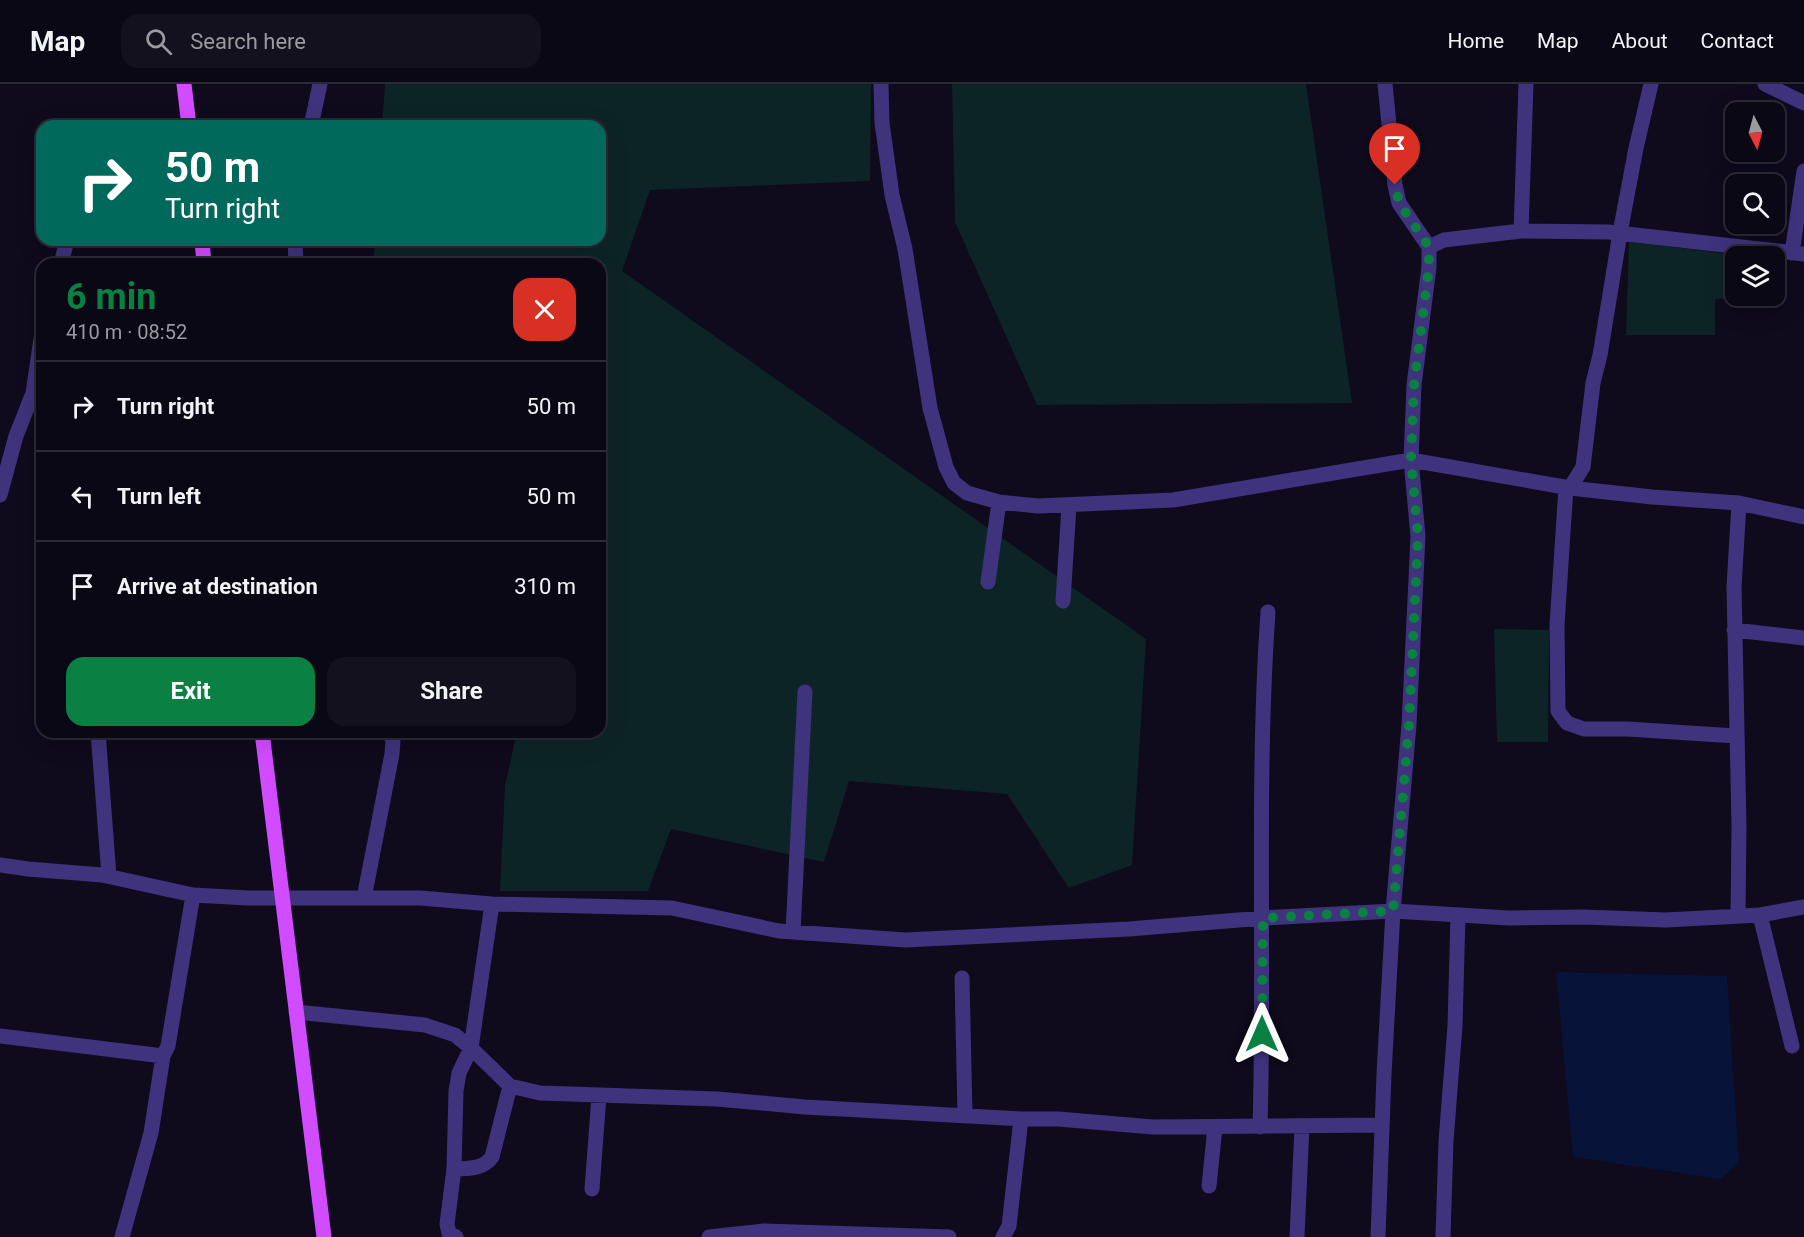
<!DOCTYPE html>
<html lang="en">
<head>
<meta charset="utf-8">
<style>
	:root { --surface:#0b0815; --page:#14111e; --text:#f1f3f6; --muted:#9a9aa0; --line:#2b2934; --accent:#0b8043 }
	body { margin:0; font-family:Roboto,sans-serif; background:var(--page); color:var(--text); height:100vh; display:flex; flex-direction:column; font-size:22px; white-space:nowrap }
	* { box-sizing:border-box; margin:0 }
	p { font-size:20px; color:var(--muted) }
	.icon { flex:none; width:33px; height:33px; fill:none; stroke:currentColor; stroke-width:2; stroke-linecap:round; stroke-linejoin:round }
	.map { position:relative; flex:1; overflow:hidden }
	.panel { position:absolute; left:36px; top:174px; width:570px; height:480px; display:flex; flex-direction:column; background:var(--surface); border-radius:18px; box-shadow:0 6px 24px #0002,0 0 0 2px var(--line) }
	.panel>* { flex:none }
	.hud { position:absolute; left:36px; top:36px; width:570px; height:126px; border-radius:18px; box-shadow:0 6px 24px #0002,0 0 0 2px var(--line); background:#00695c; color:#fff; overflow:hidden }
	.needle { width:39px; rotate:174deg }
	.tools { position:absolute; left:1725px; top:18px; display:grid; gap:12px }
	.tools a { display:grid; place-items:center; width:60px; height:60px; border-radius:12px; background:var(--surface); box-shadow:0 6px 24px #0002,0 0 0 2px var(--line); font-size:30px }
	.pin { position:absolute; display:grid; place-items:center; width:51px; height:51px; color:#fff; margin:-62px -26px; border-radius:50% 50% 50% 0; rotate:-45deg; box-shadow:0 0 6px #0007 }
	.pin .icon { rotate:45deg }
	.me { position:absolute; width:66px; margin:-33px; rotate:0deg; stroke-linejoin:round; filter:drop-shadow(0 0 4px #0008) }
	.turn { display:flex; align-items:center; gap:21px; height:126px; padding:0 30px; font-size:27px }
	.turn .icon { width:78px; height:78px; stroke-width:2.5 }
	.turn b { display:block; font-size:42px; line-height:51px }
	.round { display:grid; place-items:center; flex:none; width:63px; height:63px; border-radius:18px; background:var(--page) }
	.summary { display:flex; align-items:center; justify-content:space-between; height:102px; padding:0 30px }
	h1 { font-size:36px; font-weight:700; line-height:45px; color:var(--accent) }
	.primary-button { display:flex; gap:12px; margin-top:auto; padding:12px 30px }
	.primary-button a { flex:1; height:69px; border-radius:18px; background:var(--accent); color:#fff; font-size:24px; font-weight:700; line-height:69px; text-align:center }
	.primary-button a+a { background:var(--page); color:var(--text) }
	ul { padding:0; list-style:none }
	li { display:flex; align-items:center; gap:18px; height:90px; padding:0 30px; border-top:2px solid var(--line) }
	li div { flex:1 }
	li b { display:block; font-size:22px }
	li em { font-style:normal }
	header { display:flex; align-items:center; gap:36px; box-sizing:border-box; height:84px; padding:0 30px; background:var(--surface); border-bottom:2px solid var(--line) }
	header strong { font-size:28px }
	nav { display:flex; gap:33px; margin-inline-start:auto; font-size:21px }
	.search { width:420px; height:54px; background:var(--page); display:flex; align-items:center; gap:15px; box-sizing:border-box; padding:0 21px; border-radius:18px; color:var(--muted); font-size:22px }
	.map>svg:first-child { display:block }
	.green { fill:#0d2426 }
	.water { fill:#071339 }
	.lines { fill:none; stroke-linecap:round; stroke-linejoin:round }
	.minor { stroke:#3f337d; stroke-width:15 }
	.major { stroke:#d14cff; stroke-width:15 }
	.route { stroke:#0b8043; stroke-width:10; stroke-dasharray:0 18 }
</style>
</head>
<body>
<header>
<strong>Map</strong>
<div class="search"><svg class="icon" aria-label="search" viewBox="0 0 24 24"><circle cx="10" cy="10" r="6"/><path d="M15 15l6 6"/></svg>Search here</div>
<nav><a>Home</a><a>Map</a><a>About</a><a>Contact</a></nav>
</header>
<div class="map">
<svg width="1804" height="1153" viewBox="0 0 1804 1153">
	<rect width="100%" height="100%" fill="#0f0a1c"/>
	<path class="green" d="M 385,0 L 871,0 L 870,97 L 650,106 L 622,187 L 1146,555 L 1132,781 L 1069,804 L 1007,710 L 849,697 L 824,778 L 671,745 L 648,807 L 500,807 L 505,702 L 517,648 L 600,648 L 600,180 L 373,180 L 375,156 L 600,156 L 600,42 L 382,42 Z
		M 952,0 L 1306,0 L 1352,319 L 1037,321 L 955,138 Z
		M 1629,158 L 1748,172 L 1736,172 L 1736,212 L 1757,212 L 1757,213 L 1715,215 L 1715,251 L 1626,251 Z
		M 1494,545 L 1549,546 L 1548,658 L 1497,658 Z"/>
	<path class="water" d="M 1556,888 L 1727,892 L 1739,1079 L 1721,1095 L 1573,1073 Z"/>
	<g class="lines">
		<path class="minor" d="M 881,0 L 882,39 L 892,111 L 905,165 L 930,324 L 946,383 L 954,399 L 967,409 L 999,418 L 1038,422 L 1173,416 L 1411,376 L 1570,404 L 1652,413 L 1739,419 L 1804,433
			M 1526,0 L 1521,147 L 1609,148 L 1804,170
			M 1765,0 L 1804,19
			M 311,42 L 320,0
			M 295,156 L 296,180
			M 1429,163 L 1444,156 L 1521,147
			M 1792,169 L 1804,87
			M 61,180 L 67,156
			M 1566,403 L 1557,541 L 1558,627 L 1567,639 L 1584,645 L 1627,645 L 1736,652
			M 1570,404 L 1583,383 L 1593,299 L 1600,271 L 1620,149 L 1636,64 L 1651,0
			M 0,411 L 16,352 L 33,309 L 42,248
			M 988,498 L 999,418
			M 1063,517 L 1069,422
			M 1734,546 L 1804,554
			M 98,648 L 109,792
			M 0,781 L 28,785 L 102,791 L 193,811 L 248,814 L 420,814 L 492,820 L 672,824 L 779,847 L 905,856 L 1129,845 L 1263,834 L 1393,827 L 1509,834 L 1583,833 L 1666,836 L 1760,831 L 1804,823
			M 364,814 L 392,670 L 393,657 L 389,648
			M 1760,831 L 1792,962
			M 1738,832 L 1739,742 L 1734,503 L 1739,419
			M 793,848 L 805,608
			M 962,894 L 965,1031
			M 296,928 L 425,941 L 455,951 L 471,964 L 510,1002 L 540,1009 L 717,1015 L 805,1023 L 1021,1035 L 1058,1035 L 1153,1043 L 1382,1041
			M 0,952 L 163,972
			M 1260,1043 C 1265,871 1256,699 1268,528
			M 454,1085 C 469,1084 482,1086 492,1073 L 510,1002
			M 1209,1102 L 1215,1043
			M 592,1105 L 599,1012
			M 122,1153 L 151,1049 L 163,972 L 168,962 L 193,811
			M 456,1153 L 449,1149 L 447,1140 L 454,1085 L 456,1007 L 459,989 L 471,964 L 492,820
			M 709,1153 L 764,1147 L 949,1153
			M 1003,1153 L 1009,1142 L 1021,1035
			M 1297,1153 L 1302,1042
			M 1378,1153 L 1384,990 L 1393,827 L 1409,641 L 1418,452 L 1411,376 L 1414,301 L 1429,183 L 1429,163 L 1399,119 L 1395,101 L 1385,0
			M 1443,1153 L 1446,1057 L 1455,942 L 1458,832"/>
		<path class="major" d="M 184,0 L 189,42
			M 202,156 L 204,180
			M 262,648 L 324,1153"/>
	</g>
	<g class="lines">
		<path class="route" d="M 1262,950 L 1263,834 L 1393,827 L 1409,641 L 1418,452 L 1411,376 L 1414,301 L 1429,183 L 1429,163 L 1399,119 L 1395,101"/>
	</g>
</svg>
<div class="tools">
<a><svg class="needle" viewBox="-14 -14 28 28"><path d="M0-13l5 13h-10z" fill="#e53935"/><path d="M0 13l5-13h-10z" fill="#9a9aa0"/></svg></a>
<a><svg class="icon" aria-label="search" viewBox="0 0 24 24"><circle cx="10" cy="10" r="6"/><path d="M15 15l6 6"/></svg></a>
<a><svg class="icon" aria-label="layers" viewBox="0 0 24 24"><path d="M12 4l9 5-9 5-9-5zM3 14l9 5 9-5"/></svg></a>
</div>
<div class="pin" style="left:1395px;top:101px;background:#d93025"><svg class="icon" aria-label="arrive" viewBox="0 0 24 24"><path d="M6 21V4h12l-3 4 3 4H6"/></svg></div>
<svg class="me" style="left:1262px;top:950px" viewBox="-20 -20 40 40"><path d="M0-17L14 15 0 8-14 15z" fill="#0b8043" stroke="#fff" stroke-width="4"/></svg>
<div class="hud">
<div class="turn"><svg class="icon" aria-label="right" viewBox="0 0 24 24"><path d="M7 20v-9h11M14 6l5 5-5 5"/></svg><div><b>50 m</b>Turn right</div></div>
</div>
<section class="panel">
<div class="summary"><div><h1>6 min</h1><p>410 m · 08:52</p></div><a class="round" style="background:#d93025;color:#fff"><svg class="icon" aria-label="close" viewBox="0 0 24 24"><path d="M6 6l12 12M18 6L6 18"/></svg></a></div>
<ul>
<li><svg class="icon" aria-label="right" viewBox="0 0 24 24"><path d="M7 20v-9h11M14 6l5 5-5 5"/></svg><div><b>Turn right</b></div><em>50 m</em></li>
<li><svg class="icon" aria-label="left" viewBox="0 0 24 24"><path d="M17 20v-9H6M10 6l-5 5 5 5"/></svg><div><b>Turn left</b></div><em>50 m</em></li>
<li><svg class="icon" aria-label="arrive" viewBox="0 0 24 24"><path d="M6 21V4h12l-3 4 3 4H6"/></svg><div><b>Arrive at destination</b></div><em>310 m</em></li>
</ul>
<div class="primary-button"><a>Exit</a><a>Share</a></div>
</section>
</div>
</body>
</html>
